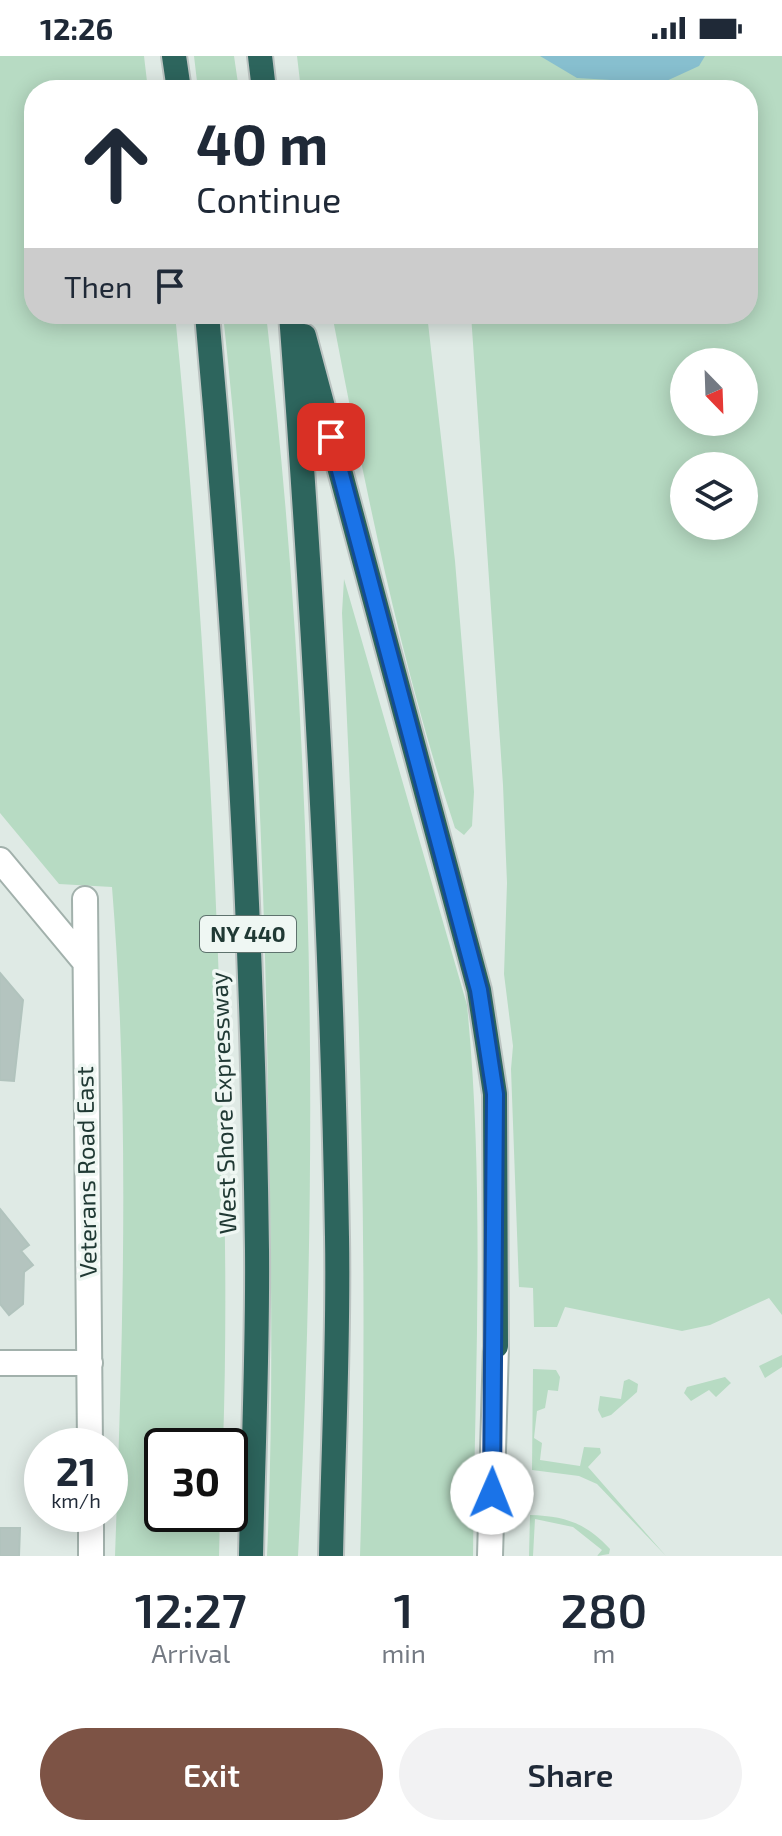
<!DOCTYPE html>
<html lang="en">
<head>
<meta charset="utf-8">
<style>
	:root { --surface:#fff; --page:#f2f2f3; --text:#1f2937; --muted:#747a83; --accent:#7d5345 }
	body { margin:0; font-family:"Exo 2",sans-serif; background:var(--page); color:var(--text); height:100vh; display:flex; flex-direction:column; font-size:30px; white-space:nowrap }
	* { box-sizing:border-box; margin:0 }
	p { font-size:26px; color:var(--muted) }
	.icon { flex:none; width:44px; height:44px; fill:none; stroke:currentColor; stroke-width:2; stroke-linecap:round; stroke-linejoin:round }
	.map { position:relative; height:1500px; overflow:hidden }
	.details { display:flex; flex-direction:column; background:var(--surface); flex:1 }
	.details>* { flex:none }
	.banner { position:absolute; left:24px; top:24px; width:734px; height:244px; border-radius:32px; box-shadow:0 4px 20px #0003; background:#fff; color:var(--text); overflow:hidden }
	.needle { width:52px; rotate:157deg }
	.tools { position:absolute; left:670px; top:292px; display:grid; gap:16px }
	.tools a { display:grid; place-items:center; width:88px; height:88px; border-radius:50%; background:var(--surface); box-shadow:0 4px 20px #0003; font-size:40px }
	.speed { position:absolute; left:24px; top:1372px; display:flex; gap:16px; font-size:40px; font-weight:700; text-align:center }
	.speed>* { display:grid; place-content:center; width:104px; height:104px; border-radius:50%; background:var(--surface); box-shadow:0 4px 20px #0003; line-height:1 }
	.speed small { font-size:20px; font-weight:400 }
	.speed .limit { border:4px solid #111; border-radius:12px; background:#fff; color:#111 }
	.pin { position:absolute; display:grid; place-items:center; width:68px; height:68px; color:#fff; margin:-34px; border-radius:16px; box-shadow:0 4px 12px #0006 }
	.me { position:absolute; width:88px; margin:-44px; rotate:1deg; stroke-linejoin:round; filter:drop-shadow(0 0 6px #0008) }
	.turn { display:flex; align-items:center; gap:28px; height:168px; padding:0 40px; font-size:36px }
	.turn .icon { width:104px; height:104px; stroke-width:2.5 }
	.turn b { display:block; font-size:56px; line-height:68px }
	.then { display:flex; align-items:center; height:76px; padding:0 40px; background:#0003; gap:16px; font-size:30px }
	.eta { display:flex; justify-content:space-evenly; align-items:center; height:136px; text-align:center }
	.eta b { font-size:48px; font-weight:600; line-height:56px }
	.button { display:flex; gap:16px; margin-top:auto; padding:16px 40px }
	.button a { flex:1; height:92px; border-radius:48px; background:var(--accent); color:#fff; font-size:32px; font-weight:600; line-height:92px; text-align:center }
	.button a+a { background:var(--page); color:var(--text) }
	.status { display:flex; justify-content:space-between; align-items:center; height:56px; padding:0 40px; background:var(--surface); direction:ltr }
	.status svg { height:22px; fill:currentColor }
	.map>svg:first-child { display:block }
	.green { fill:#b7dbc3; fill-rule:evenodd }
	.water { fill:#87bfcf }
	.building { fill:#b4c4bf; stroke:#b1c3bd; stroke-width:2 }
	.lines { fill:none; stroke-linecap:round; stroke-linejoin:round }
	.street-casing { stroke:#a2b1ac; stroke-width:28 }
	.highway-casing { stroke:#bcc4c2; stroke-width:28 }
	.street { stroke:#fff; stroke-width:24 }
	.highway { stroke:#2d655d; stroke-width:24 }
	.route-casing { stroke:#114b97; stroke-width:20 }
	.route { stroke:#1a73e8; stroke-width:14 }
	.labels { text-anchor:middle; stroke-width:7; stroke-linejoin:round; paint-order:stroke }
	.shield { fill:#eff7f3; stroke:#5e726d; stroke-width:2 }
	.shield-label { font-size:22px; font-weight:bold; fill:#203934 }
	.street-label { font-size:24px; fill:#203934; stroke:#eff7f3 }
</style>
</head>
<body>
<div class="status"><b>12:26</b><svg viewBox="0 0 49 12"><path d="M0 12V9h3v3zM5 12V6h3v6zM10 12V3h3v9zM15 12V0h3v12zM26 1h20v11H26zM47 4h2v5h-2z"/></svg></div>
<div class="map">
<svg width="782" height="1500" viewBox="0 0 782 1500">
	<rect width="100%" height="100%" fill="#dfeae5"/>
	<path class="green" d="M 0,0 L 144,0 L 148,34 L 34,34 L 34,258 L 175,258 C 198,490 212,721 220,954 C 224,1099 228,1245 223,1390 L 162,1390 L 162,1458 L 220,1458 L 219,1500 L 115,1500 C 123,1277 130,1054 112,831 L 59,828 L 0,757 Z
		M 194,0 L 234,0 L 239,34 L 198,34 Z
		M 297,0 L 782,0 L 782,1259 L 769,1242 L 710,1269 L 682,1275 L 565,1251 L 557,1271 L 534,1271 L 533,1232 L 519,1231 L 511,1013 L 513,990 L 504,918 L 507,827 L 503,729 L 471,258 L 748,258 L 748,34 L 301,34 ZM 684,306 L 744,306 L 744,366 L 684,366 ZM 684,410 L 744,410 L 744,470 L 684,470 Z
		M 223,258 L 266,258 C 314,669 320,1087 298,1500 L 267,1500 C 274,1346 271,1192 268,1038 C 264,777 251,517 223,258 Z
		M 332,258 L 427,258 L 455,505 L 474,736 L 472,770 L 464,779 L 455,772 C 400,605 365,431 332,258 Z
		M 344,523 L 467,949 C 485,1131 475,1317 473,1500 L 360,1500 C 370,1185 357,872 342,557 Z
		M 782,1299 L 782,1311 L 765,1322 L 759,1310 Z
		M 533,1313 L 556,1314 L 560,1321 L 558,1335 L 548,1334 L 545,1352 L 537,1355 L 534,1382 L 542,1387 L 540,1404 L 580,1410 L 584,1391 L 600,1392 L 601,1397 L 588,1411 L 666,1500 L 597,1428 L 579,1420 L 532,1414 Z
		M 725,1321 L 731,1327 L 716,1341 L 709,1334 L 691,1345 L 684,1337 L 687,1331 Z
		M 629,1323 L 638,1328 L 637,1336 L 611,1359 L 602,1362 L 598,1354 L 600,1340 L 621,1343 L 624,1325 Z
		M 530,1459 C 565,1460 586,1467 610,1493 L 609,1498 L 597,1500 L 602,1494 L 573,1471 L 535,1463 L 533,1500 L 529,1500 Z"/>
	<path class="water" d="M 540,0 L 705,0 L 699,10 L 662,27 L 577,22 Z"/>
	<path class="building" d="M 0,917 L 23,944 L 14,1025 L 0,1024 Z
		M 0,1153 L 29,1189 L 21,1195 L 33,1209 L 24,1216 L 23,1248 L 9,1259 L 0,1248 Z
		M 0,1472 L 20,1472 L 19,1500 L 0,1500 Z"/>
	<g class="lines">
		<defs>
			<path id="street" d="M 0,804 L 85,906
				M 85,843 L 90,1390
				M 0,1307 L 90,1307
				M 91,1458 L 91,1500
				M 490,1500 L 496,1290"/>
			<path id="highway" d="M 174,0 L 179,34
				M 260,0 L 264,34
				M 207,258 C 235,569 253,881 257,1194 C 258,1296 253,1398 251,1500
				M 291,258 C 314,565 332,873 337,1181 C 339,1287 333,1394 331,1500
				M 304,280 L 479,934 L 495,1038 L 496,1290"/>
		</defs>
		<use href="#street" class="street-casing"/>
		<use href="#highway" class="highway-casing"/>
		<use href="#street" class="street"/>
		<use href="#highway" class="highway"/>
	</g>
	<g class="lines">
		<defs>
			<path id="route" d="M 331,381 L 479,934 L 495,1038 L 492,1437"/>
		</defs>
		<use href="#route" class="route-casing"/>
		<use href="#route" class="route"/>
	</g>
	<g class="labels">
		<rect class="shield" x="200" y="860" width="96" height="36" rx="6"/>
		<g class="shield-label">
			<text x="248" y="886">NY 440</text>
		</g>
		<g class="street-label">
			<text transform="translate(224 1047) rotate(-92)" y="8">West Shore Expressway</text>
			<text transform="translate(87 1116) rotate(-91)" y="8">Veterans Road East</text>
		</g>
	</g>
</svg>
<div class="tools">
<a><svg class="needle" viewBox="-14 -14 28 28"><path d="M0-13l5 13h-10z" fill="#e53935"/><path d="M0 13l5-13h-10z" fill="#747a83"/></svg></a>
<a><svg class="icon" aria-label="layers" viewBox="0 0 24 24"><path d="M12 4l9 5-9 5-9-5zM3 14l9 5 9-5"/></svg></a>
</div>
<div class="speed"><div>21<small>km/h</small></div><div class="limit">30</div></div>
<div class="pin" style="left:331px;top:381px;background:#d93025"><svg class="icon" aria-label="arrive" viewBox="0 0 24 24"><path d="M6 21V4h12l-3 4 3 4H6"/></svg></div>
<svg class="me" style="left:492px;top:1437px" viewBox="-20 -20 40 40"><circle r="19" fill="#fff"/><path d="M0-13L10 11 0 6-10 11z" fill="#1a73e8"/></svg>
<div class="banner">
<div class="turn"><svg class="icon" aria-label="ahead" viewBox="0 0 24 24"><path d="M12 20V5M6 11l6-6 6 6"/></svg><div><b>40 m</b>Continue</div></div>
<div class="then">Then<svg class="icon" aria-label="arrive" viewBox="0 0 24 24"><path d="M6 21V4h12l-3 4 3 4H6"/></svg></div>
</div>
</div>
<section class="details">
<div class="eta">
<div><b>12:27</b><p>Arrival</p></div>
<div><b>1</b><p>min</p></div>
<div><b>280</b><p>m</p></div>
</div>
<div class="button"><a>Exit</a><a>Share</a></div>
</section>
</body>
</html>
